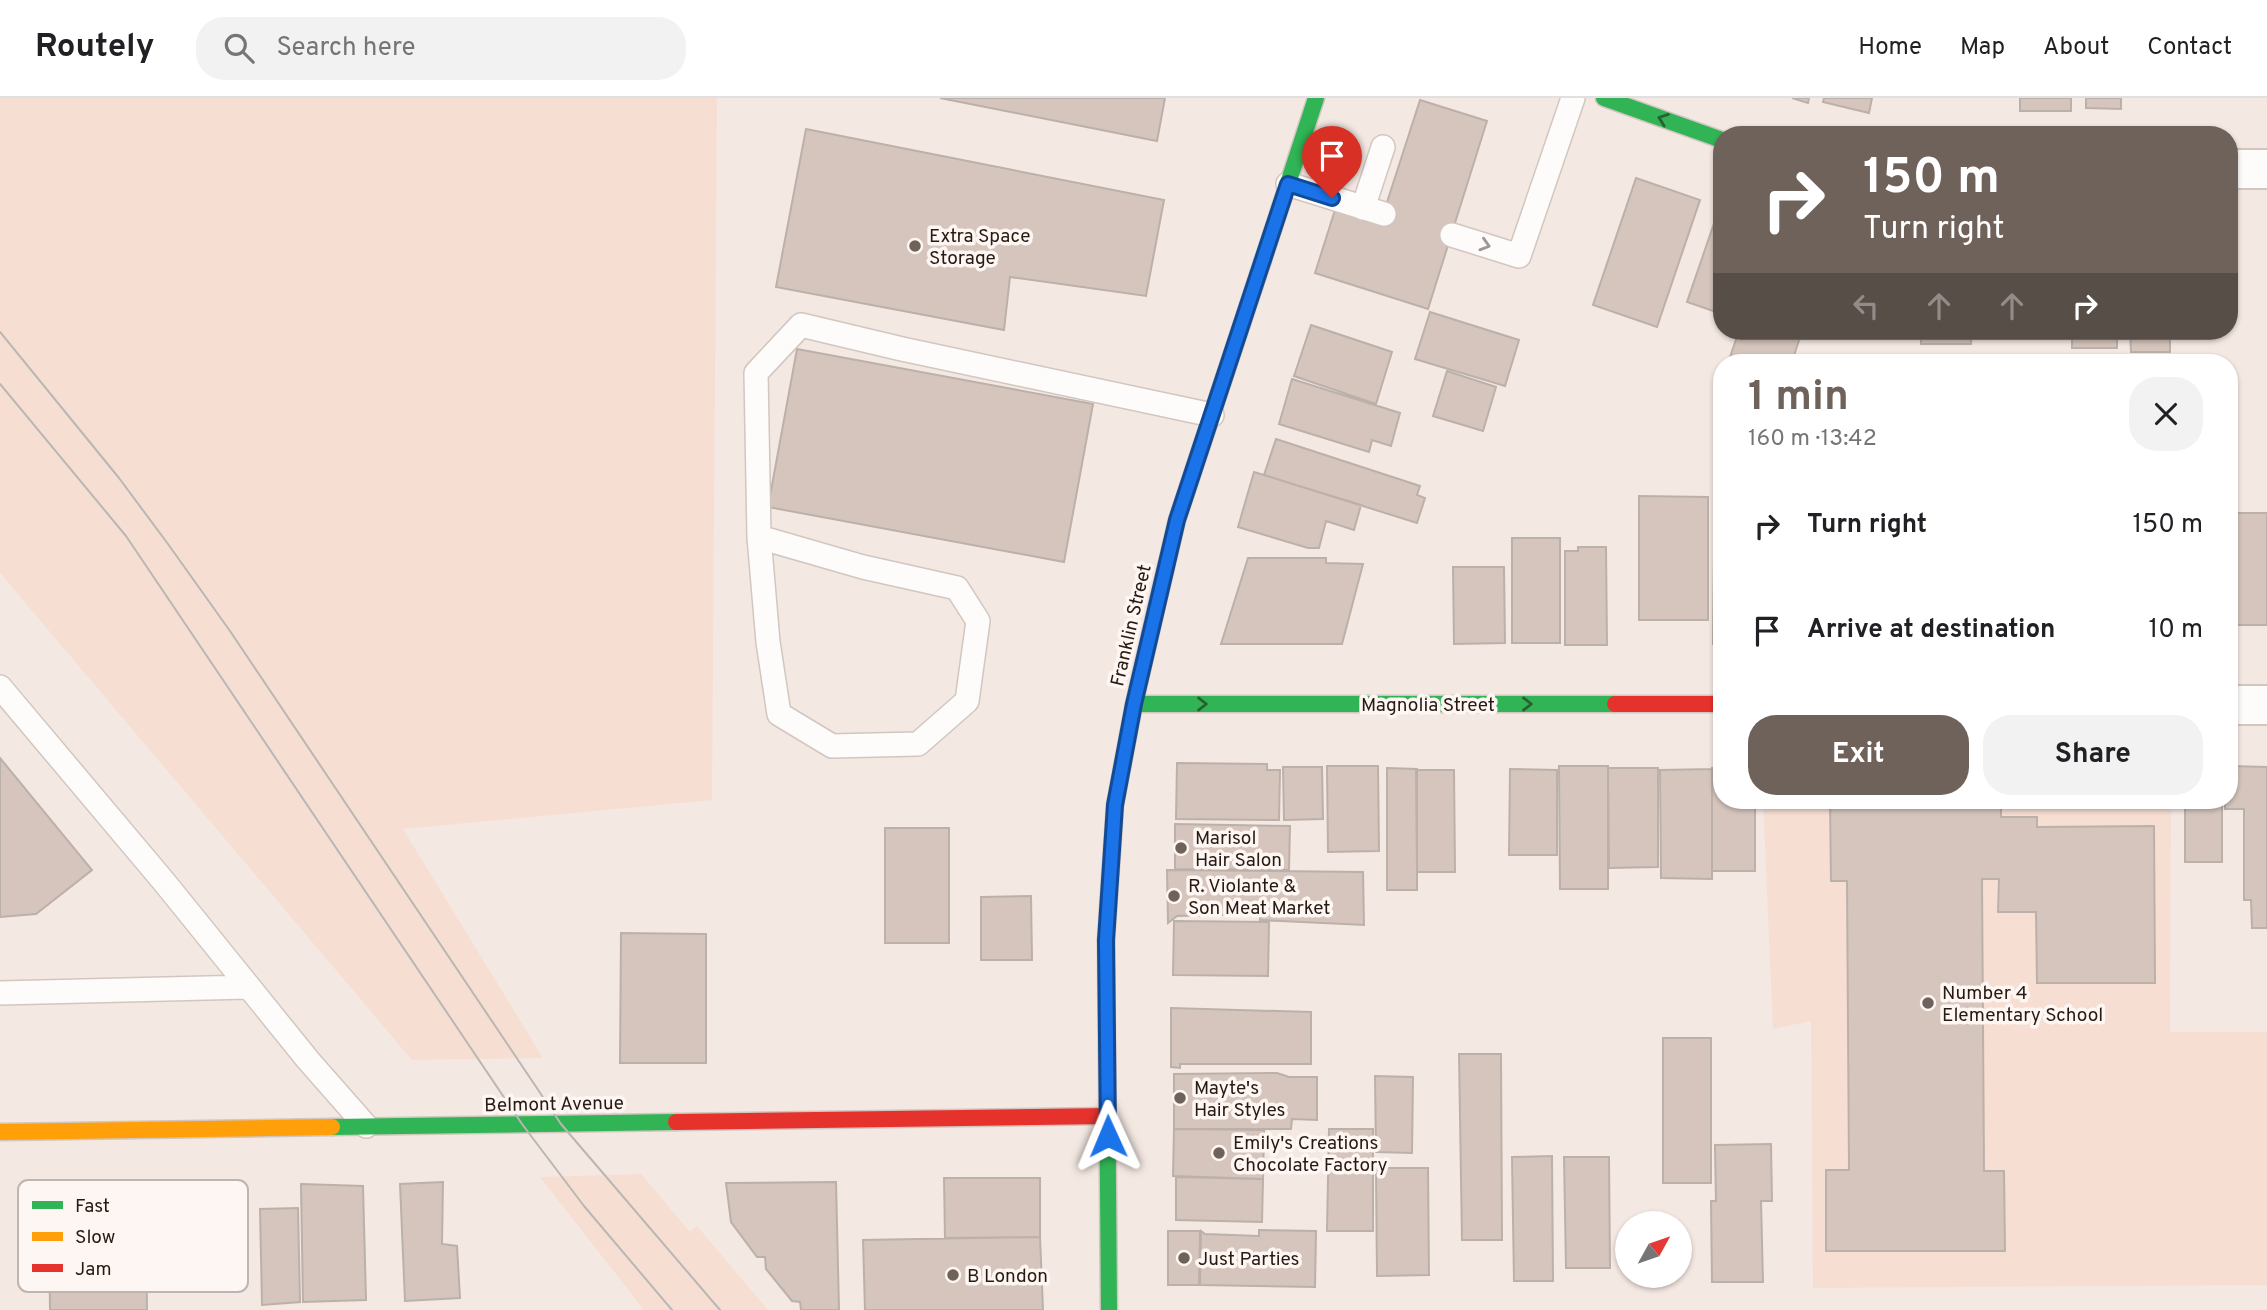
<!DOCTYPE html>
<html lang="en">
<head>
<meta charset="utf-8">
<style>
	:root { --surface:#fff; --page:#f2f2f2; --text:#202124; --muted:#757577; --line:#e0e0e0; --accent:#6f625b }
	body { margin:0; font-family:Overpass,sans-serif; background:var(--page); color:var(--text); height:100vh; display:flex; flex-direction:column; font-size:26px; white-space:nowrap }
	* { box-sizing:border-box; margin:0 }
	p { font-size:23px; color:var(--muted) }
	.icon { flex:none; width:38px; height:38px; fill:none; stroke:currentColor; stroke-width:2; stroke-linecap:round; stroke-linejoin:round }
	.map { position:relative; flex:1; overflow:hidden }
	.drawer { position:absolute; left:1713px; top:256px; width:525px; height:455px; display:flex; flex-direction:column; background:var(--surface); border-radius:28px; box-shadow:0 2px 5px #0004 }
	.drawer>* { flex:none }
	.top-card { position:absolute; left:1713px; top:28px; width:525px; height:214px; border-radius:28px; box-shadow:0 2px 5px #0004; background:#6f625b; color:#fff; overflow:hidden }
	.needle { width:46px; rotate:50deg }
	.tools { position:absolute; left:1615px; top:1113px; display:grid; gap:14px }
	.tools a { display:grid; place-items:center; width:77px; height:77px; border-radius:50%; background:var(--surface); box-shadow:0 2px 5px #0004; font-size:35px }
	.pin { position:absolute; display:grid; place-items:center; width:60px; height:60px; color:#fff; margin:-72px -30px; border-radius:50% 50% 50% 0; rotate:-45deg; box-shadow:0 0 7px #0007 }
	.pin .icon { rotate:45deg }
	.me { position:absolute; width:77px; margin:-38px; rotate:359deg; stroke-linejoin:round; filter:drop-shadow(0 0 5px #0008) }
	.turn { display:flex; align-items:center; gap:24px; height:147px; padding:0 35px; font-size:32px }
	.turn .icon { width:91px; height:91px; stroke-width:2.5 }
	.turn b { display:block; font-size:49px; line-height:60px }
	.lanes { display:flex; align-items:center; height:66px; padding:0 35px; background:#0003; justify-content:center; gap:35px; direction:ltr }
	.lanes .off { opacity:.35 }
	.round { display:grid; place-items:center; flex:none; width:74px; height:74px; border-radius:28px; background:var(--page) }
	.headline { display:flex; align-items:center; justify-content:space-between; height:119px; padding:0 35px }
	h1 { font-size:42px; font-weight:700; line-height:52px; color:var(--accent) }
	.primary-button { display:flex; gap:14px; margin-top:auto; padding:14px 35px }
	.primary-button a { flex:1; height:80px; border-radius:28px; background:var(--accent); color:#fff; font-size:28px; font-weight:700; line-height:80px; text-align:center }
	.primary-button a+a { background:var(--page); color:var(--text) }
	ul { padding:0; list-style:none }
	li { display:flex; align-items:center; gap:21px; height:105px; padding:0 35px }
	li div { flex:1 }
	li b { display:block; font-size:26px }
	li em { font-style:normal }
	header { display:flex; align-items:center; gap:42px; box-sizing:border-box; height:98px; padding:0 35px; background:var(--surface); border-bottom:2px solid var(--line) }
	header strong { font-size:33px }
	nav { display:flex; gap:38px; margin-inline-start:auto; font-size:24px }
	.search { width:490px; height:63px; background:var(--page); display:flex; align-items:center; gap:18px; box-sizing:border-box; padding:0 24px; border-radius:28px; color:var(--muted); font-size:26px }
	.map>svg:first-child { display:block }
	.built { fill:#f7ded2 }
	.building { fill:#d5c5bd; stroke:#bcb0aa; stroke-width:2 }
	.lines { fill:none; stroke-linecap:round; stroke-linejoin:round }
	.lane-casing { stroke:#d2c6c0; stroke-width:26 }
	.street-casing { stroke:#d2c6c0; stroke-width:42 }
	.fast-casing { stroke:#d2c6c0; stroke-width:19 }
	.slow-casing { stroke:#d2c6c0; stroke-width:19 }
	.jam-casing { stroke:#d2c6c0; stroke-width:19 }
	.lane { stroke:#fdfcfb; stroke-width:23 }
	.street { stroke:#fdfcfb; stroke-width:38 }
	.fast { stroke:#30b455; stroke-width:16 }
	.slow { stroke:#ff9f0a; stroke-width:16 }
	.jam { stroke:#e5322d; stroke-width:16 }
	.tram { stroke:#b9b6b4; stroke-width:2 }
	.oneway { stroke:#2b5f31 }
	.oneway2 { stroke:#9d9693 }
	.route-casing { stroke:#114b97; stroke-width:18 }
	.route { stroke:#1a73e8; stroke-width:12 }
	.poi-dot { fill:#6f625b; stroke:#fef6f3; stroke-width:2.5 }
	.labels { text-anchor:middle; stroke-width:7; stroke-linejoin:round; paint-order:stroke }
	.poi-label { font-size:19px; fill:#271a13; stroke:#fef6f3; text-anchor:start }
	.street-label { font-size:19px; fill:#271a13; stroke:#fef6f3 }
	.key { fill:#fef6f3; stroke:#beb4b0; stroke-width:2 }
	.key-label { font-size:19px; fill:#271a13 }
</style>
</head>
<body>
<header>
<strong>Routely</strong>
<div class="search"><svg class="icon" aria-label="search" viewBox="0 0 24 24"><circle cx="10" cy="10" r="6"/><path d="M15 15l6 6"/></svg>Search here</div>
<nav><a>Home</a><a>Map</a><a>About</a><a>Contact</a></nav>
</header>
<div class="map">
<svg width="2267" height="1212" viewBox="0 0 2267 1212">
	<rect width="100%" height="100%" fill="#f4e8e2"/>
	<path class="built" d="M 0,0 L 717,0 L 712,702 L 403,731 L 543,960 L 412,962 L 0,475 Z
		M 1763,702 L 2171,702 L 2170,934 L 2267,934 L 2267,1187 L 1813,1190 L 1811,923 L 1773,931 Z
		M 641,1076 L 690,1134 L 697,1128 L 768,1212 L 644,1212 L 540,1079 Z"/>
	<path class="building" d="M 940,0 L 1165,0 L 1157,43 Z
		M 1792,0 L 1809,0 L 1808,5 Z
		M 1824,0 L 1872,0 L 1869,15 L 1823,4 Z
		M 2020,0 L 2071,0 L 2071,13 L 2020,13 Z
		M 2086,0 L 2121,0 L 2121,11 L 2086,10 Z
		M 1420,2 L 1487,23 L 1428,211 L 1315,175 L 1335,112 L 1380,126 Z
		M 806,31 L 1164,102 L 1146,198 L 1010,179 L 1004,232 L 776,189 Z
		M 1636,80 L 1700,102 L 1657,229 L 1593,207 Z
		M 1721,105 L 1722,106 L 1722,216 L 1687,204 Z
		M 2230,125 L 2235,125 L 2235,205 L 2230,205 Z
		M 1430,214 L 1519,242 L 1505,288 L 1415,261 Z
		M 1311,227 L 1392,254 L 1376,306 L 1294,278 Z
		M 1739,233 L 1802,233 L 1792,264 L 1747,264 L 1730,259 Z
		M 1866,233 L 1919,233 L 1919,240 L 1866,239 Z
		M 1921,233 L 1972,233 L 1971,246 L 1921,246 Z
		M 2072,233 L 2117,233 L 2117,250 L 2072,250 Z
		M 2130,233 L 2170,233 L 2170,254 L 2131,254 Z
		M 797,251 L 1093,306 L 1064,464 L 768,409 Z
		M 1447,273 L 1496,289 L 1483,333 L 1433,318 Z
		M 1292,281 L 1400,315 L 1391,348 L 1372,342 L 1369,354 L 1279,326 Z
		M 1720,301 L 1722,301 L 1722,324 L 1715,323 Z
		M 1276,341 L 1420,388 L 1417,397 L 1425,400 L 1417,425 L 1264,377 Z
		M 1254,374 L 1361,407 L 1354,432 L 1326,423 L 1319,450 L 1308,450 L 1238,429 Z
		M 1639,398 L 1708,399 L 1708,522 L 1639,522 Z
		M 2230,415 L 2267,415 L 2267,527 L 2230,527 Z
		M 1512,440 L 1560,440 L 1560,545 L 1512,545 Z
		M 1578,449 L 1606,449 L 1607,547 L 1565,547 L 1565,453 L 1578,453 Z
		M 1248,460 L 1326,460 L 1326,465 L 1363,466 L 1342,546 L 1221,546 Z
		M 1714,462 L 1722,462 L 1722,546 L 1713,546 Z
		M 1453,469 L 1504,469 L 1505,545 L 1454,546 Z
		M 0,660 L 92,772 L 36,816 L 0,819 Z
		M 1177,665 L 1267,666 L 1267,672 L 1280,672 L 1279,722 L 1176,721 Z
		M 1327,668 L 1378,668 L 1379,753 L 1328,754 Z
		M 1559,668 L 1608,668 L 1608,791 L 1560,791 Z
		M 2230,668 L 2267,669 L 2267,830 L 2252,830 L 2251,802 L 2244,802 L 2244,711 L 2225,711 L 2225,702 L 2230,702 Z
		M 1283,669 L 1322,669 L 1323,721 L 1284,722 Z
		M 1387,670 L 1417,671 L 1417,792 L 1387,792 Z
		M 1608,670 L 1658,670 L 1658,769 L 1609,770 Z
		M 1712,670 L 1722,670 L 1722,702 L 1755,702 L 1755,773 L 1712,773 Z
		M 1510,671 L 1557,672 L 1557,757 L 1509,757 Z
		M 1712,671 L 1712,781 L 1661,780 L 1660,672 Z
		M 1416,672 L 1454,672 L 1455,774 L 1417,774 Z
		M 1830,702 L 2001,702 L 2001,719 L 2037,719 L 2037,729 L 2154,728 L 2155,885 L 2037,885 L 2036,814 L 1998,814 L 1999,781 L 1982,781 L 1984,1073 L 2004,1073 L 2005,1153 L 1826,1153 L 1826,1072 L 1849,1072 L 1847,783 L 1831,783 Z
		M 2185,702 L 2222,702 L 2222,764 L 2185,764 Z
		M 1175,726 L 1290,728 L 1289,772 L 1175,771 Z
		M 885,730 L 949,730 L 949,845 L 885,845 Z
		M 1167,772 L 1363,774 L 1364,827 L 1260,822 L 1260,816 L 1177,818 L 1168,825 Z
		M 1031,798 L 1032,862 L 981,862 L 981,799 Z
		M 1174,823 L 1269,824 L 1268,878 L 1173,877 Z
		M 621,835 L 706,836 L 706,965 L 620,965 Z
		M 1171,910 L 1311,914 L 1311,966 L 1180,966 L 1180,970 L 1171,969 Z
		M 1663,940 L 1711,940 L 1711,1085 L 1663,1085 Z
		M 1459,956 L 1501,956 L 1502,1142 L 1462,1142 Z
		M 1277,975 L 1289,979 L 1317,979 L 1317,1022 L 1292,1021 L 1291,1031 L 1174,1031 L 1174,976 Z
		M 1375,978 L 1413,979 L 1412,1055 L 1376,1054 Z
		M 1174,1031 L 1264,1032 L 1263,1081 L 1173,1078 Z
		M 1329,1031 L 1373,1031 L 1373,1133 L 1327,1133 Z
		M 1771,1046 L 1772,1103 L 1761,1103 L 1763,1184 L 1712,1184 L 1711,1103 L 1716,1103 L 1715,1047 Z
		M 1552,1058 L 1553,1183 L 1514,1183 L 1512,1059 Z
		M 1564,1059 L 1609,1059 L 1610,1170 L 1566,1170 Z
		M 1376,1070 L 1428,1070 L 1429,1177 L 1377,1178 Z
		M 1176,1079 L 1263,1081 L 1262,1124 L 1176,1122 Z
		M 944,1080 L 1040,1080 L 1040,1139 L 945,1140 Z
		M 443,1084 L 442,1146 L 457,1148 L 460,1200 L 405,1203 L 400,1086 Z
		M 836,1084 L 839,1212 L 801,1212 L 800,1204 L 792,1203 L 766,1171 L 765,1159 L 757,1159 L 731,1124 L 726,1085 Z
		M 301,1086 L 363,1088 L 366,1202 L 303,1204 Z
		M 298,1110 L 300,1204 L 262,1207 L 260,1111 Z
		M 146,1131 L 147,1212 L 50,1212 L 49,1133 Z
		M 1259,1132 L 1316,1133 L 1315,1189 L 1200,1187 L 1201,1133 L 1205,1136 L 1259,1138 Z
		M 1168,1133 L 1200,1133 L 1199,1187 L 1168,1187 Z
		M 1040,1139 L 1043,1212 L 865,1212 L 863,1142 Z"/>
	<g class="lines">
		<defs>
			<path id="lane" d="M 1288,86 L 1384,116
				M 1363,110 L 1383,49
				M 1452,137 L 1519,158 L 1573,0
				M 759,439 L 863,469 L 957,490 L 978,523 L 967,603 L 918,646 L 832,648 L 779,616 L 768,544 L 759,439 L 756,275 L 801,227 L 902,251 L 1212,317
				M 0,589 L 165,785 L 308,962 L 366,1028
				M 0,895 L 248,889"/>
			<path id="street" d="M 2230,71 L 2267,71
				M 2230,607 L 2267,607"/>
			<path id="fast" d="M 1604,0 L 1722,42
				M 1262,165 L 1316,0
				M 1134,606 L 1615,606
				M 1106,842 L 1109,1212
				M 332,1029 L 676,1024"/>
			<path id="slow" d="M 1156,511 L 1177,422 L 1262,165
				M 0,1034 L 332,1029"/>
			<path id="jam" d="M 1615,606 L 1722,606
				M 1106,842 L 1115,707 L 1134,606 L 1156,511
				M 676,1024 L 1108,1018"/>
		</defs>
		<use href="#lane" class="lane-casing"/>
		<use href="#street" class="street-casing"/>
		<use href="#fast" class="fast-casing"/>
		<use href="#slow" class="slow-casing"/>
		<use href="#jam" class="jam-casing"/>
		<use href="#lane" class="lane"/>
		<use href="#street" class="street"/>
		<use href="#fast" class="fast"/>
		<use href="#slow" class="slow"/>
		<use href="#jam" class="jam"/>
		<path class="tram" d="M 0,234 L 119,380 L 168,446 L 230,533 L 561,1026 L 720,1212
			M 0,286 L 126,438 L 522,1026 L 584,1108 L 672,1212"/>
	</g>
	<defs><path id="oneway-chevron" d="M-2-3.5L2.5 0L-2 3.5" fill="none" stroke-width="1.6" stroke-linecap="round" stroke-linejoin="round" transform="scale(1.75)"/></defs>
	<g class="oneway">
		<use href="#oneway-chevron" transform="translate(1663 21) rotate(-160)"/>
		<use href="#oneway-chevron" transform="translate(1202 606)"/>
		<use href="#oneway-chevron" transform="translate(1527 606)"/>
	</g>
	<use class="oneway2" href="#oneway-chevron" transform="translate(1485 147) rotate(17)"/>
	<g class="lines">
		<defs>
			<path id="route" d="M 1108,1038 L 1106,842 L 1115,707 L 1134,606 L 1177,422 L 1288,86 L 1332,100"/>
		</defs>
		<use href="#route" class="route-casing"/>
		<use href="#route" class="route"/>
	</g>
	<g class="poi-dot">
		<circle cx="915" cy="148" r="7"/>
		<circle cx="1181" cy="750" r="7"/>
		<circle cx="1174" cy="798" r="7"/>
		<circle cx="1928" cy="905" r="7"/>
		<circle cx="1180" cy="1000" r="7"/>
		<circle cx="1219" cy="1055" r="7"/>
		<circle cx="1184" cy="1160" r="7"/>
		<circle cx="953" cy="1177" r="7"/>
	</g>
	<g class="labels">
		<g class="poi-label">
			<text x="929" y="144">Extra Space<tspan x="929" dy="22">Storage</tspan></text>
			<text x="1195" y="746">Marisol<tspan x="1195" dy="22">Hair Salon</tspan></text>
			<text x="1188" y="794">R. Violante &amp;<tspan x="1188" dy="22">Son Meat Market</tspan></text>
			<text x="1942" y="901">Number 4<tspan x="1942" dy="22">Elementary School</tspan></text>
			<text x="1194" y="996">Mayte's<tspan x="1194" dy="22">Hair Styles</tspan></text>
			<text x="1233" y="1051">Emily's Creations<tspan x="1233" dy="22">Chocolate Factory</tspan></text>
			<text x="1198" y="1167">Just Parties</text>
			<text x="967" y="1184">B London</text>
		</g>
		<g class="street-label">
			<text transform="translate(1130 527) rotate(-77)" y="7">Franklin Street</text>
			<text x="1428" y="613">Magnolia Street</text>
			<text transform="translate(554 1005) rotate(-1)" y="7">Belmont Avenue</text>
		</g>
	</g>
	<rect x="18" y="1082" width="230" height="112" rx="10" class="key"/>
	<rect x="32" y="1103" width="31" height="8" fill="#30b455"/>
	<rect x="32" y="1134" width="31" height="9" fill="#ff9f0a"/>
	<rect x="32" y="1166" width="31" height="8" fill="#e5322d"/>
	<g class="key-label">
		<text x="75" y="1114">Fast</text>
		<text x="75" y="1145">Slow</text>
		<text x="75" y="1177">Jam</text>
	</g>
</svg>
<div class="tools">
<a><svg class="needle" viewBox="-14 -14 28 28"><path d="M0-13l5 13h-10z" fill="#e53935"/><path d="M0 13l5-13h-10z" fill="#757577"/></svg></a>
</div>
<div class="pin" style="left:1332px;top:100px;background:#d93025"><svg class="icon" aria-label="arrive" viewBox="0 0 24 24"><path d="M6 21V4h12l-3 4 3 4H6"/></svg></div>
<svg class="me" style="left:1108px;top:1038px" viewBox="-20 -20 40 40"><path d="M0-17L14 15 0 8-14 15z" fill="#1a73e8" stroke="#fff" stroke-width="4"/></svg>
<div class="top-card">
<div class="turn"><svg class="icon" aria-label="right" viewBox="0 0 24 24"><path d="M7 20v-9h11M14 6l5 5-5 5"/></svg><div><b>150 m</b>Turn right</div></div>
<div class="lanes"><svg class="icon off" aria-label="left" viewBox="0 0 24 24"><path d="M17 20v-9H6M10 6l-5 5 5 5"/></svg><svg class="icon off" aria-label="ahead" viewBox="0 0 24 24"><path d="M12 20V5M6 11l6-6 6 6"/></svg><svg class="icon off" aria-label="ahead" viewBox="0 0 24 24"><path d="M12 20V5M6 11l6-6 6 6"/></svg><svg class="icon" aria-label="right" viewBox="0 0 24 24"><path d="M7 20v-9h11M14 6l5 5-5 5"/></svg></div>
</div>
<section class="drawer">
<div class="headline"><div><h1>1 min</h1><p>160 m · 13:42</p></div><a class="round"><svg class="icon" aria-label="close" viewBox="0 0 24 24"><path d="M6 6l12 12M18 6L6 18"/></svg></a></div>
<ul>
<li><svg class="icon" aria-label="right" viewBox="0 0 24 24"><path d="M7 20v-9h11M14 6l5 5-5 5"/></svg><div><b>Turn right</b></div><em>150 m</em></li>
<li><svg class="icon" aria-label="arrive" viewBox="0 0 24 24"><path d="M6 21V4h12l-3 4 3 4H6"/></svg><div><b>Arrive at destination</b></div><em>10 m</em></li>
</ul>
<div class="primary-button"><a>Exit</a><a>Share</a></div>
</section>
</div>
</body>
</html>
